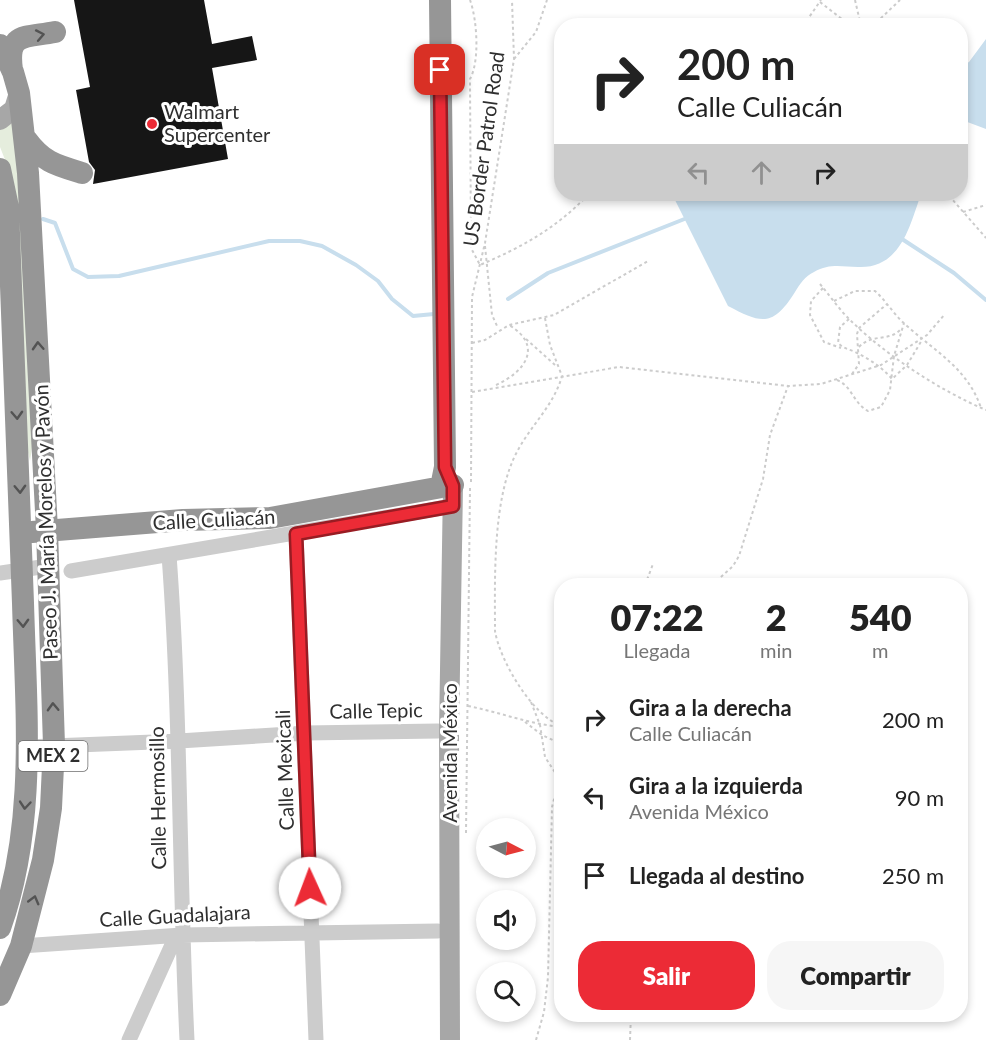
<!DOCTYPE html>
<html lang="es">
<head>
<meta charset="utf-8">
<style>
	:root { --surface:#fff; --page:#f6f6f6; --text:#222; --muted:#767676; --accent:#ec2b36 }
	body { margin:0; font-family:Lato,sans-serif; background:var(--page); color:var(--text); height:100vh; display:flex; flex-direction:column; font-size:22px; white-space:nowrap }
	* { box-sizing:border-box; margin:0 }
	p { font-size:20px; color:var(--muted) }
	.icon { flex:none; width:33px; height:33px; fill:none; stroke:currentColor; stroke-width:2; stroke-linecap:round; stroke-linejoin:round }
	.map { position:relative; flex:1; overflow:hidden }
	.side { position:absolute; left:554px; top:578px; width:414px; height:444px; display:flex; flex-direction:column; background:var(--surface); border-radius:24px; box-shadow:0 3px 9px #0003 }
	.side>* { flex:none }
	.top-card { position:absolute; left:554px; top:18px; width:414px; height:183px; border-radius:24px; box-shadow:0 3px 9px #0003; background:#fff; color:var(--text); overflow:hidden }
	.needle { width:39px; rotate:96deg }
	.fabs { position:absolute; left:476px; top:818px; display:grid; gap:12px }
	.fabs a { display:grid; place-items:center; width:60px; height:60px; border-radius:50%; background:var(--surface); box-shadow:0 3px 9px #0003; font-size:30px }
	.pin { position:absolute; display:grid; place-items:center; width:51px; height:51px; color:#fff; margin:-26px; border-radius:12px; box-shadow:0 3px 9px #0006 }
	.me { position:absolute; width:66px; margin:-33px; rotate:358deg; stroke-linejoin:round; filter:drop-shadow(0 0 4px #0008) }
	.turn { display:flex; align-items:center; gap:21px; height:126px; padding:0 24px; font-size:27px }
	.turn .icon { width:78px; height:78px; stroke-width:2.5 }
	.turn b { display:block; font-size:42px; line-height:51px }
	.lanes { display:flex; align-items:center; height:57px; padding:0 24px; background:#0003; justify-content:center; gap:30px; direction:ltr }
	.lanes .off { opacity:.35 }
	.eta { display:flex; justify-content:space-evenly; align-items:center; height:102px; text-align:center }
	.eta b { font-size:36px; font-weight:800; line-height:42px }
	.button { display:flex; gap:12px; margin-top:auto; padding:12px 24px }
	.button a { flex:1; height:69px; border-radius:24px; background:var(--accent); color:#fff; font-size:24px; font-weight:800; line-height:69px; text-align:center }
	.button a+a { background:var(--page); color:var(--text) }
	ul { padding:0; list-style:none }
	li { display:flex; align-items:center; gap:18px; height:78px; padding:0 24px }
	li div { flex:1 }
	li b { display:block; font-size:22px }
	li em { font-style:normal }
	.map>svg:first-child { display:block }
	.green { fill:#e5eddd }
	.water { fill:#c8deed }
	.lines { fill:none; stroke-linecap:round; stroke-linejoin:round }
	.stream { stroke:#c8deed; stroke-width:4 }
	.building { fill:#161616 }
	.path { stroke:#ccc; stroke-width:2; stroke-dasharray:3 3; stroke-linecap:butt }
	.minor { stroke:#ccc; stroke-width:15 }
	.major { stroke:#a7a7a7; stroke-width:20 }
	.highway { stroke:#969696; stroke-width:22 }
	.oneway { stroke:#535353 }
	.route-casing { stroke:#991c23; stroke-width:15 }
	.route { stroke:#ec2b36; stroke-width:10 }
	.poi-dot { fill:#ec2b36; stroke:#fff; stroke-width:2 }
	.labels { text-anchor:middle; stroke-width:6; stroke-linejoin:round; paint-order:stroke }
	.shield { fill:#fff; stroke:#6d6d6d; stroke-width:1.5 }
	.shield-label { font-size:18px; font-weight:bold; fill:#2f2f2f }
	.poi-label { font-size:20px; fill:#2f2f2f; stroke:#fff; text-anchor:start }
	.street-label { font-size:20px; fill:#2f2f2f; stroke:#fff }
</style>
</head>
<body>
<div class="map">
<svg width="986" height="1040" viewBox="0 0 986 1040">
	<rect width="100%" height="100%" fill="#fff"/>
	<path class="green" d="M 15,122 L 35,428 L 30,461 L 25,439 L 13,180 L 0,147 L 0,129 Z"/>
	<path class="water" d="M 986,39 L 986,129 L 962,120 L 960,123 L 960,67 L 969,62 Z
		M 672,194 L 921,194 C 910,225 901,269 858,267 C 842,267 830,263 814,272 C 805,276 800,284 795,292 C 773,327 762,324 728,306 Z"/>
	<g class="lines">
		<path class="stream" d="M 43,219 L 55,223 L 73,269 L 88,277 L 119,276 L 269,241 L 300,241 L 322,246 L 356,265 L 378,281 L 392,299 L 413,316 L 434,314
			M 902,239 L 954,273 L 986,300
			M 508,299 L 548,273 L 687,218"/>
	</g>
	<path class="building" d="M 74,0 L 204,0 L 212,44 L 252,36 L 257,60 L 212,68 L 228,159 L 93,184 L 95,170 L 89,162 L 76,90 L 90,87 Z"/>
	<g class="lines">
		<path class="path" d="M 470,0 C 477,19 480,61 470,79 L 471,248 L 480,265 C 524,246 555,229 589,194
			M 855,0 L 861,26 L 879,20 L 900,0
			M 820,2 L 847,23 L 847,26
			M 803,26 L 821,0
			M 514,59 L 536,32 L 547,0
			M 943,194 L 952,199 L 986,238
			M 963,212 L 986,205
			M 485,246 L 492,315 L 498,328
			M 820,284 C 830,296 839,309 850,320 C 887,356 939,390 986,410
			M 823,288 L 811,301 L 810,315 L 824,342 L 841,348
			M 834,301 L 855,291 L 875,291 C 887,302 895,316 907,326 C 936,352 968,369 981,408
			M 545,318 L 550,345 L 562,376 C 554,405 532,424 518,450 C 492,496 495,579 495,631 C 500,661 532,715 561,726
			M 849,319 L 840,327 L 838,343 C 844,349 849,349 855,352 C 869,359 882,367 892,379 L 907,365 L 922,340
			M 526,339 L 555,365
			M 472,343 L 485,340 L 509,325 L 554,315 L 648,261
			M 859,347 C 872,333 890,342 901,329
			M 852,374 L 859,364 L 857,334 L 859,328 L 887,304
			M 837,380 C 852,386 854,404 868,411 L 881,407 L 890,390 L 894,356 L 904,323
			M 496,385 C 525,372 544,346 509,325
			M 472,392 L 619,367 L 788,386 L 821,384 L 881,365 L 927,335 L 945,314
			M 471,482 L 472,297 L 485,243 L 514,59 L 512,0
			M 645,585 L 653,564
			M 712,585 L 733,566 L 739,556 L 763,479 L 770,435 L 788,386
			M 531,702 L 540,725 L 545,757 L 558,777
			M 468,706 C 499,712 529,724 561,727
			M 525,722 L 542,735 L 561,744
			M 466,833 L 470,488
			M 536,1040 L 544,1012 L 548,977 L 552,807 L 561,772
			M 630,1040 L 631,1014"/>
		<path class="minor" d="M 296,534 L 316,1040
			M 169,555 C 181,717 179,878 187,1040
			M 71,571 L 453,506
			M 0,573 L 48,566
			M 26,747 L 179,741 L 305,733 L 438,731
			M 21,946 L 182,935 L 438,931
			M 129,1040 L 176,936"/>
		<path class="major" d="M 0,120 L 14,109 L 19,93
			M 450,1040 L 449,731 L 453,486"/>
		<path class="highway" d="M 440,0 L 445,467 L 441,487
			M 0,45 L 13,72 L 19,93 L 28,173 L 47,530 L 54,745 L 51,808 L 43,860 L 21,946 L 0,995
			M 12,70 C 7,32 24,38 55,32
			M 26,139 C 43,162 55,165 82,173
			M 0,169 L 8,207 C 14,339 19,471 23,603 C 26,711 37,825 0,928
			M 32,532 L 183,520 L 270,518 L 453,485"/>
	</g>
	<defs><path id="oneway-chevron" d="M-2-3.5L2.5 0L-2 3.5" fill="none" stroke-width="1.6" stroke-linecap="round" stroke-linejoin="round" transform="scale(1.5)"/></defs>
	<g class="oneway">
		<use href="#oneway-chevron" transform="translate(40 35) rotate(-11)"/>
		<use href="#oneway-chevron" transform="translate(38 346) rotate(-93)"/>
		<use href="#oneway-chevron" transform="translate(17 415) rotate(87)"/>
		<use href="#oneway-chevron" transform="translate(20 489) rotate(88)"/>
		<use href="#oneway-chevron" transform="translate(23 623) rotate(88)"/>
		<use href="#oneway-chevron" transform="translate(53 707) rotate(-92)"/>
		<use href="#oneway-chevron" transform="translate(25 805) rotate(95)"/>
		<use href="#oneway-chevron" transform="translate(34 900) rotate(-75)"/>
	</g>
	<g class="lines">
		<defs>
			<path id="route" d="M 310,888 L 296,534 L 453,506 L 453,486 L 445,467 L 440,70"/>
		</defs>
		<use href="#route" class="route-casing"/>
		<use href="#route" class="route"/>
	</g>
	<circle class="poi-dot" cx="152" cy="124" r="6"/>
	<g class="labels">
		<rect class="shield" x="18.5" y="741" width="69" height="30" rx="4.5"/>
		<g class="shield-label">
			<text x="53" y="762">MEX 2</text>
		</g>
		<g class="poi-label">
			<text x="164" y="119">Walmart<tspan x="164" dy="23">Supercenter</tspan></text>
		</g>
		<g class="street-label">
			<text transform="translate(484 149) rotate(-82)" y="7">US Border Patrol Road</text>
			<text transform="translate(214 520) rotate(-3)" y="7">Calle Culiacán</text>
			<text transform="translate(46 522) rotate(-92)" y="7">Paseo J. María Morelos y Pavón</text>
			<text transform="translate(376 711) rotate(-1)" y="7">Calle Tepic</text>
			<text transform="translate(450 753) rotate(-90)" y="7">Avenida México</text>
			<text transform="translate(285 770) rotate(-92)" y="7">Calle Mexicali</text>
			<text transform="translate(158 798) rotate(-91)" y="7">Calle Hermosillo</text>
			<text transform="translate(175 916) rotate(-3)" y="7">Calle Guadalajara</text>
		</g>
	</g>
</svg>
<div class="fabs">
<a><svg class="needle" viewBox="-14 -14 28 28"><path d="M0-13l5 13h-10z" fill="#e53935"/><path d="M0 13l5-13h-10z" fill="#767676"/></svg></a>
<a><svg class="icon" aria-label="sound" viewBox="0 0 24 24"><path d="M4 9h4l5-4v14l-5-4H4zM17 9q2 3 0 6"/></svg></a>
<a><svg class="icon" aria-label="search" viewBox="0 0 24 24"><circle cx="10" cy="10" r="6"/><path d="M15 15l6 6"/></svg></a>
</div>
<div class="pin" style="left:440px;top:70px;background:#d93025"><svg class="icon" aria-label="arrive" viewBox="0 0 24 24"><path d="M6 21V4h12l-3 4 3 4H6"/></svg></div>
<svg class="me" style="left:310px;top:888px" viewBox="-20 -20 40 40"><circle r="19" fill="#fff"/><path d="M0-13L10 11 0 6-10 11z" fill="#ec2b36"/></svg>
<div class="top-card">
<div class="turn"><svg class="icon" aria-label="right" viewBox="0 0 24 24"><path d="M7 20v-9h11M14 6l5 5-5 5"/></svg><div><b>200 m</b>Calle Culiacán</div></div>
<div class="lanes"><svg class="icon off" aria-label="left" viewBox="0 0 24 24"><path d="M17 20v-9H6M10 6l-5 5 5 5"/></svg><svg class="icon off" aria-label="ahead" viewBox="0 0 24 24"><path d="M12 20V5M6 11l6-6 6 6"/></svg><svg class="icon" aria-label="right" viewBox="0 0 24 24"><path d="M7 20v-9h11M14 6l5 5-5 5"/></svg></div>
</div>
<section class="side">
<div class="eta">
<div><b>07:22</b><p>Llegada</p></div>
<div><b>2</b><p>min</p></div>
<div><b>540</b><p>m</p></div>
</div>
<ul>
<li><svg class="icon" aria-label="right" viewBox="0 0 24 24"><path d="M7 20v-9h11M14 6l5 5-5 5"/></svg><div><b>Gira a la derecha</b><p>Calle Culiacán</p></div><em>200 m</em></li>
<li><svg class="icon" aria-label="left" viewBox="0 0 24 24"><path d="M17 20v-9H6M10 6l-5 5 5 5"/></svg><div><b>Gira a la izquierda</b><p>Avenida México</p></div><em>90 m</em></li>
<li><svg class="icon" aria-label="arrive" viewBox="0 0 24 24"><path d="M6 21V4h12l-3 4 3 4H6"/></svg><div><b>Llegada al destino</b></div><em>250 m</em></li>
</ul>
<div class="button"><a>Salir</a><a>Compartir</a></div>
</section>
</div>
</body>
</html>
